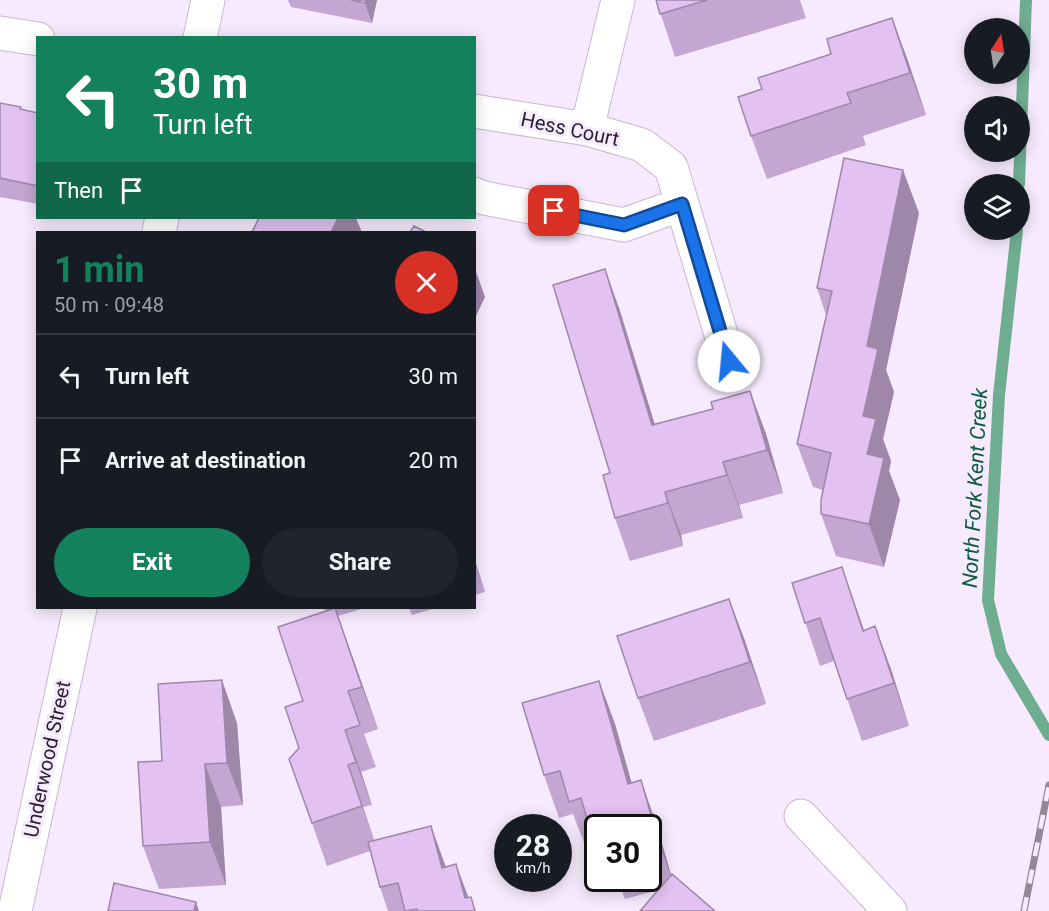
<!DOCTYPE html>
<html lang="en">
<head>
<meta charset="utf-8">
<style>
	:root { --surface:#171b24; --page:#20242c; --text:#f1f3f6; --muted:#9ea1a6; --line:#363941; --accent:#14815d }
	body { margin:0; font-family:Roboto,sans-serif; background:var(--page); color:var(--text); height:100vh; display:flex; flex-direction:column; font-size:22px; white-space:nowrap }
	* { box-sizing:border-box; margin:0 }
	p { font-size:20px; color:var(--muted) }
	.icon { flex:none; width:33px; height:33px; fill:none; stroke:currentColor; stroke-width:2; stroke-linecap:round; stroke-linejoin:round }
	.map { position:relative; flex:1; overflow:hidden }
	.sheet { position:absolute; left:36px; top:231px; width:440px; height:378px; display:flex; flex-direction:column; background:var(--surface); border-radius:0px; box-shadow:0 3px 15px #0003 }
	.sheet>* { flex:none }
	.banner { position:absolute; left:36px; top:36px; width:440px; height:183px; border-radius:0px; box-shadow:0 3px 15px #0003; background:#14815d; color:#fff; overflow:hidden }
	.needle { width:39px; rotate:12deg }
	.tools { position:absolute; left:964px; top:18px; display:grid; gap:12px }
	.tools a { display:grid; place-items:center; width:66px; height:66px; border-radius:50%; background:var(--surface); box-shadow:0 3px 15px #0003; font-size:30px }
	.speed { position:absolute; left:494px; top:814px; display:flex; gap:12px; font-size:30px; font-weight:700; text-align:center }
	.speed>* { display:grid; place-content:center; width:78px; height:78px; border-radius:50%; background:var(--surface); box-shadow:0 3px 15px #0003; line-height:1 }
	.speed small { font-size:15px; font-weight:400 }
	.speed .limit { border:3px solid #111; border-radius:9px; background:#fff; color:#111 }
	.pin { position:absolute; display:grid; place-items:center; width:51px; height:51px; color:#fff; margin:-26px; border-radius:12px; box-shadow:0 3px 9px #0006 }
	.me { position:absolute; width:66px; margin:-33px; rotate:343deg; stroke-linejoin:round; filter:drop-shadow(0 0 4px #0008) }
	.turn { display:flex; align-items:center; gap:21px; height:126px; padding:0 18px; font-size:27px }
	.turn .icon { width:78px; height:78px; stroke-width:2.5 }
	.turn b { display:block; font-size:42px; line-height:51px }
	.then { display:flex; align-items:center; height:57px; padding:0 18px; background:#0003; gap:12px; font-size:22px }
	.round { display:grid; place-items:center; flex:none; width:63px; height:63px; border-radius:32px; background:var(--page) }
	.head { display:flex; align-items:center; justify-content:space-between; height:102px; padding:0 18px }
	h1 { font-size:36px; font-weight:700; line-height:45px; color:var(--accent) }
	.button { display:flex; gap:12px; margin-top:auto; padding:12px 18px }
	.button a { flex:1; height:69px; border-radius:36px; background:var(--accent); color:#fff; font-size:24px; font-weight:700; line-height:69px; text-align:center }
	.button a+a { background:var(--page); color:var(--text) }
	ul { padding:0; list-style:none }
	li { display:flex; align-items:center; gap:18px; height:84px; padding:0 18px; border-top:2px solid var(--line) }
	li div { flex:1 }
	li b { display:block; font-size:22px }
	li em { font-style:normal }
	.map>svg:first-child { display:block }
	.lines { fill:none; stroke-linecap:round; stroke-linejoin:round }
	.stream { stroke:#6fad91; stroke-width:12 }
	.minor-casing { stroke:#cbb5d5; stroke-width:35 }
	.minor { stroke:#fff; stroke-width:33 }
	.rail-casing { stroke:#938898; stroke-width:7 }
	.rail { stroke:#f7eafe; stroke-width:4.5; stroke-dasharray:14; stroke-linecap:butt }
	.wall { fill:#c3a6d1 }
	.shaded-wall { fill:#9f87aa }
	.building { fill:#e3c1f3; stroke:#9f87aa; stroke-width:1.5 }
	.route-casing { stroke:#114b97; stroke-width:15 }
	.route { stroke:#1a73e8; stroke-width:10 }
	.labels { text-anchor:middle; stroke-width:6; stroke-linejoin:round; paint-order:stroke }
	.street-label { font-size:20px; fill:#271f2b; stroke:#f7eafe }
	.water-label { font-size:21px; font-style:italic; fill:#0b5c41; stroke:#f7eafe }
</style>
</head>
<body>
<div class="map">
<svg width="1049" height="911" viewBox="0 0 1049 911">
	<rect width="100%" height="100%" fill="#f7eafe"/>
	<g class="lines">
		<path class="stream" d="M 1019,184 L 1026,0
			M 1017,230 L 999,395 L 988,600 L 1001,654 L 1049,735"/>
		<defs>
			<path id="minor" d="M 0,33 L 38,39
				M 200,38 L 208,0
				M 474,111 L 587,129 L 642,145 L 671,167 L 729,361
				M 587,129 L 618,0
				M 474,194 L 484,198 L 624,225 L 682,204
				M 159,232 L 162,218
				M 801,816 L 890,911
				M 15,911 L 80,608"/>
		</defs>
		<use href="#minor" class="minor-casing"/>
		<use href="#minor" class="minor"/>
		<defs>
			<path id="rail" d="M 1024,911 L 1049,785"/>
		</defs>
		<use href="#rail" class="rail-casing"/>
		<use href="#rail" class="rail"/>
	</g>
	<path class="wall" d="M 288,0 L 377,0 L 372,23 L 291,7 Z
		M 656,0 L 800,0 L 806,18 L 675,57 Z
		M 892,18 L 908,61 L 926,115 L 863,136 L 866,145 L 767,179 L 751,136 L 762,89 L 831,54 Z
		M 0,103 L 21,109 L 38,113 L 38,204 L 0,197 Z
		M 919,213 L 886,370 L 894,392 L 883,439 L 891,461 L 889,471 L 900,500 L 884,567 L 836,556 L 821,514 L 823,490 L 813,487 L 797,444 L 826,315 L 817,288 Z
		M 605,269 L 620,311 L 655,425 L 713,409 L 750,391 L 766,434 L 783,493 L 739,505 L 743,518 L 681,535 L 683,546 L 630,561 L 615,518 L 610,473 Z
		M 474,558 L 485,592 L 474,595 Z
		M 792,583 L 857,610 L 864,630 L 891,669 L 909,726 L 862,741 L 834,661 L 820,666 Z
		M 729,599 L 745,641 L 766,704 L 654,741 L 638,698 Z
		M 324,608 L 365,608 L 338,616 L 378,729 L 364,734 L 376,767 L 361,772 L 372,805 L 363,807 L 374,840 L 431,826 L 446,867 L 468,898 L 471,897 L 476,911 L 388,911 L 380,887 L 370,851 L 327,866 L 312,823 L 299,748 L 303,701 L 325,611 Z
		M 409,608 L 436,608 L 412,615 Z
		M 599,681 L 615,724 L 631,783 L 656,823 L 671,875 L 658,890 L 625,899 L 617,879 L 648,879 L 648,828 L 597,828 L 597,848 L 595,842 L 585,845 L 573,814 L 559,818 L 544,775 Z
		M 237,723 L 243,805 L 221,807 L 226,885 L 159,889 L 143,846 L 162,761 Z"/>
	<path class="shaded-wall" d="M 366,0 L 377,0 L 372,23 L 365,3 Z
		M 892,18 L 908,61 L 926,115 L 910,73 Z
		M 903,170 L 919,213 L 886,370 L 894,392 L 883,439 L 891,461 L 889,471 L 900,500 L 884,567 L 869,524 L 867,454 L 863,416 L 867,346 Z
		M 337,218 L 356,218 L 362,232 L 331,232 Z
		M 474,266 L 485,297 L 474,320 Z
		M 605,269 L 620,311 L 668,468 L 652,425 Z
		M 750,391 L 766,434 L 783,493 L 767,450 Z
		M 723,462 L 739,505 L 743,518 L 727,475 Z
		M 665,492 L 681,535 L 683,546 L 668,503 Z
		M 474,558 L 485,592 L 474,561 Z
		M 842,567 L 857,610 L 878,673 L 863,631 Z
		M 729,599 L 745,641 L 766,704 L 750,662 Z
		M 335,608 L 350,650 L 378,729 L 362,687 Z
		M 875,626 L 891,669 L 909,726 L 894,683 Z
		M 222,680 L 237,723 L 243,805 L 227,763 Z
		M 599,681 L 615,724 L 644,826 L 628,784 Z
		M 345,730 L 361,772 L 372,805 L 356,762 Z
		M 205,764 L 221,807 L 226,885 L 210,842 Z
		M 348,765 L 363,807 L 377,849 L 362,806 Z
		M 641,780 L 656,823 L 674,885 L 659,843 Z
		M 431,826 L 446,868 L 442,868 Z
		M 456,864 L 472,907 L 465,898 Z
		M 196,902 L 199,911 L 194,911 Z"/>
	<path class="building" d="M 351,0 L 366,0 L 365,3 Z
		M 656,0 L 707,0 L 660,14 Z
		M 892,18 L 910,73 L 847,93 L 851,103 L 751,136 L 738,97 L 762,89 L 758,78 L 831,54 L 827,39 Z
		M 0,103 L 21,107 L 20,109 L 38,113 L 38,186 L 0,178 Z
		M 844,158 L 903,170 L 867,346 L 878,349 L 863,416 L 876,419 L 867,454 L 884,458 L 869,524 L 821,514 L 821,500 L 831,453 L 797,444 L 832,291 L 817,288 Z
		M 259,218 L 338,218 L 331,232 L 252,232 Z
		M 414,226 L 426,232 L 410,232 Z
		M 605,269 L 652,425 L 713,409 L 711,402 L 750,391 L 767,450 L 723,462 L 727,475 L 665,492 L 668,503 L 615,518 L 603,475 L 610,473 L 553,285 Z
		M 842,567 L 863,631 L 875,626 L 894,683 L 847,699 L 820,618 L 805,623 L 792,583 Z
		M 729,599 L 750,662 L 638,698 L 617,636 Z
		M 335,608 L 362,687 L 348,691 L 360,725 L 345,730 L 356,762 L 348,765 L 362,806 L 312,823 L 289,759 L 299,748 L 285,707 L 303,701 L 278,627 Z
		M 222,680 L 227,763 L 205,764 L 210,842 L 143,846 L 138,762 L 162,761 L 158,684 Z
		M 599,681 L 628,784 L 641,780 L 659,843 L 648,846 L 648,828 L 597,828 L 597,833 L 591,832 L 581,798 L 569,802 L 560,771 L 544,775 L 522,703 Z
		M 431,826 L 442,868 L 456,864 L 465,898 L 471,897 L 475,911 L 418,911 L 417,909 L 405,911 L 398,883 L 380,887 L 368,842 Z
		M 672,874 L 715,911 L 640,911 Z
		M 114,883 L 196,902 L 194,911 L 108,911 Z"/>
	<g class="lines">
		<defs>
			<path id="route" d="M 554,211 L 624,225 L 682,204 L 729,361"/>
		</defs>
		<use href="#route" class="route-casing"/>
		<use href="#route" class="route"/>
	</g>
	<g class="labels">
		<g class="street-label">
			<text transform="translate(570 129) rotate(12)" y="7">Hess Court</text>
			<text transform="translate(47 759) rotate(-78)" y="7">Underwood Street</text>
		</g>
		<g class="water-label">
			<text transform="translate(975 488) rotate(-87)" y="7">North Fork Kent Creek</text>
		</g>
	</g>
</svg>
<div class="tools">
<a><svg class="needle" viewBox="-14 -14 28 28"><path d="M0-13l5 13h-10z" fill="#e53935"/><path d="M0 13l5-13h-10z" fill="#9ea1a6"/></svg></a>
<a><svg class="icon" aria-label="sound" viewBox="0 0 24 24"><path d="M4 9h4l5-4v14l-5-4H4zM17 9q2 3 0 6"/></svg></a>
<a><svg class="icon" aria-label="layers" viewBox="0 0 24 24"><path d="M12 4l9 5-9 5-9-5zM3 14l9 5 9-5"/></svg></a>
</div>
<div class="speed"><div>28<small>km/h</small></div><div class="limit">30</div></div>
<div class="pin" style="left:554px;top:211px;background:#d93025"><svg class="icon" aria-label="arrive" viewBox="0 0 24 24"><path d="M6 21V4h12l-3 4 3 4H6"/></svg></div>
<svg class="me" style="left:729px;top:361px" viewBox="-20 -20 40 40"><circle r="19" fill="#fff"/><path d="M0-13L10 11 0 6-10 11z" fill="#1a73e8"/></svg>
<div class="banner">
<div class="turn"><svg class="icon" aria-label="left" viewBox="0 0 24 24"><path d="M17 20v-9H6M10 6l-5 5 5 5"/></svg><div><b>30 m</b>Turn left</div></div>
<div class="then">Then<svg class="icon" aria-label="arrive" viewBox="0 0 24 24"><path d="M6 21V4h12l-3 4 3 4H6"/></svg></div>
</div>
<section class="sheet">
<div class="head"><div><h1>1 min</h1><p>50 m · 09:48</p></div><a class="round" style="background:#d93025;color:#fff"><svg class="icon" aria-label="close" viewBox="0 0 24 24"><path d="M6 6l12 12M18 6L6 18"/></svg></a></div>
<ul>
<li><svg class="icon" aria-label="left" viewBox="0 0 24 24"><path d="M17 20v-9H6M10 6l-5 5 5 5"/></svg><div><b>Turn left</b></div><em>30 m</em></li>
<li><svg class="icon" aria-label="arrive" viewBox="0 0 24 24"><path d="M6 21V4h12l-3 4 3 4H6"/></svg><div><b>Arrive at destination</b></div><em>20 m</em></li>
</ul>
<div class="button"><a>Exit</a><a>Share</a></div>
</section>
</div>
</body>
</html>
